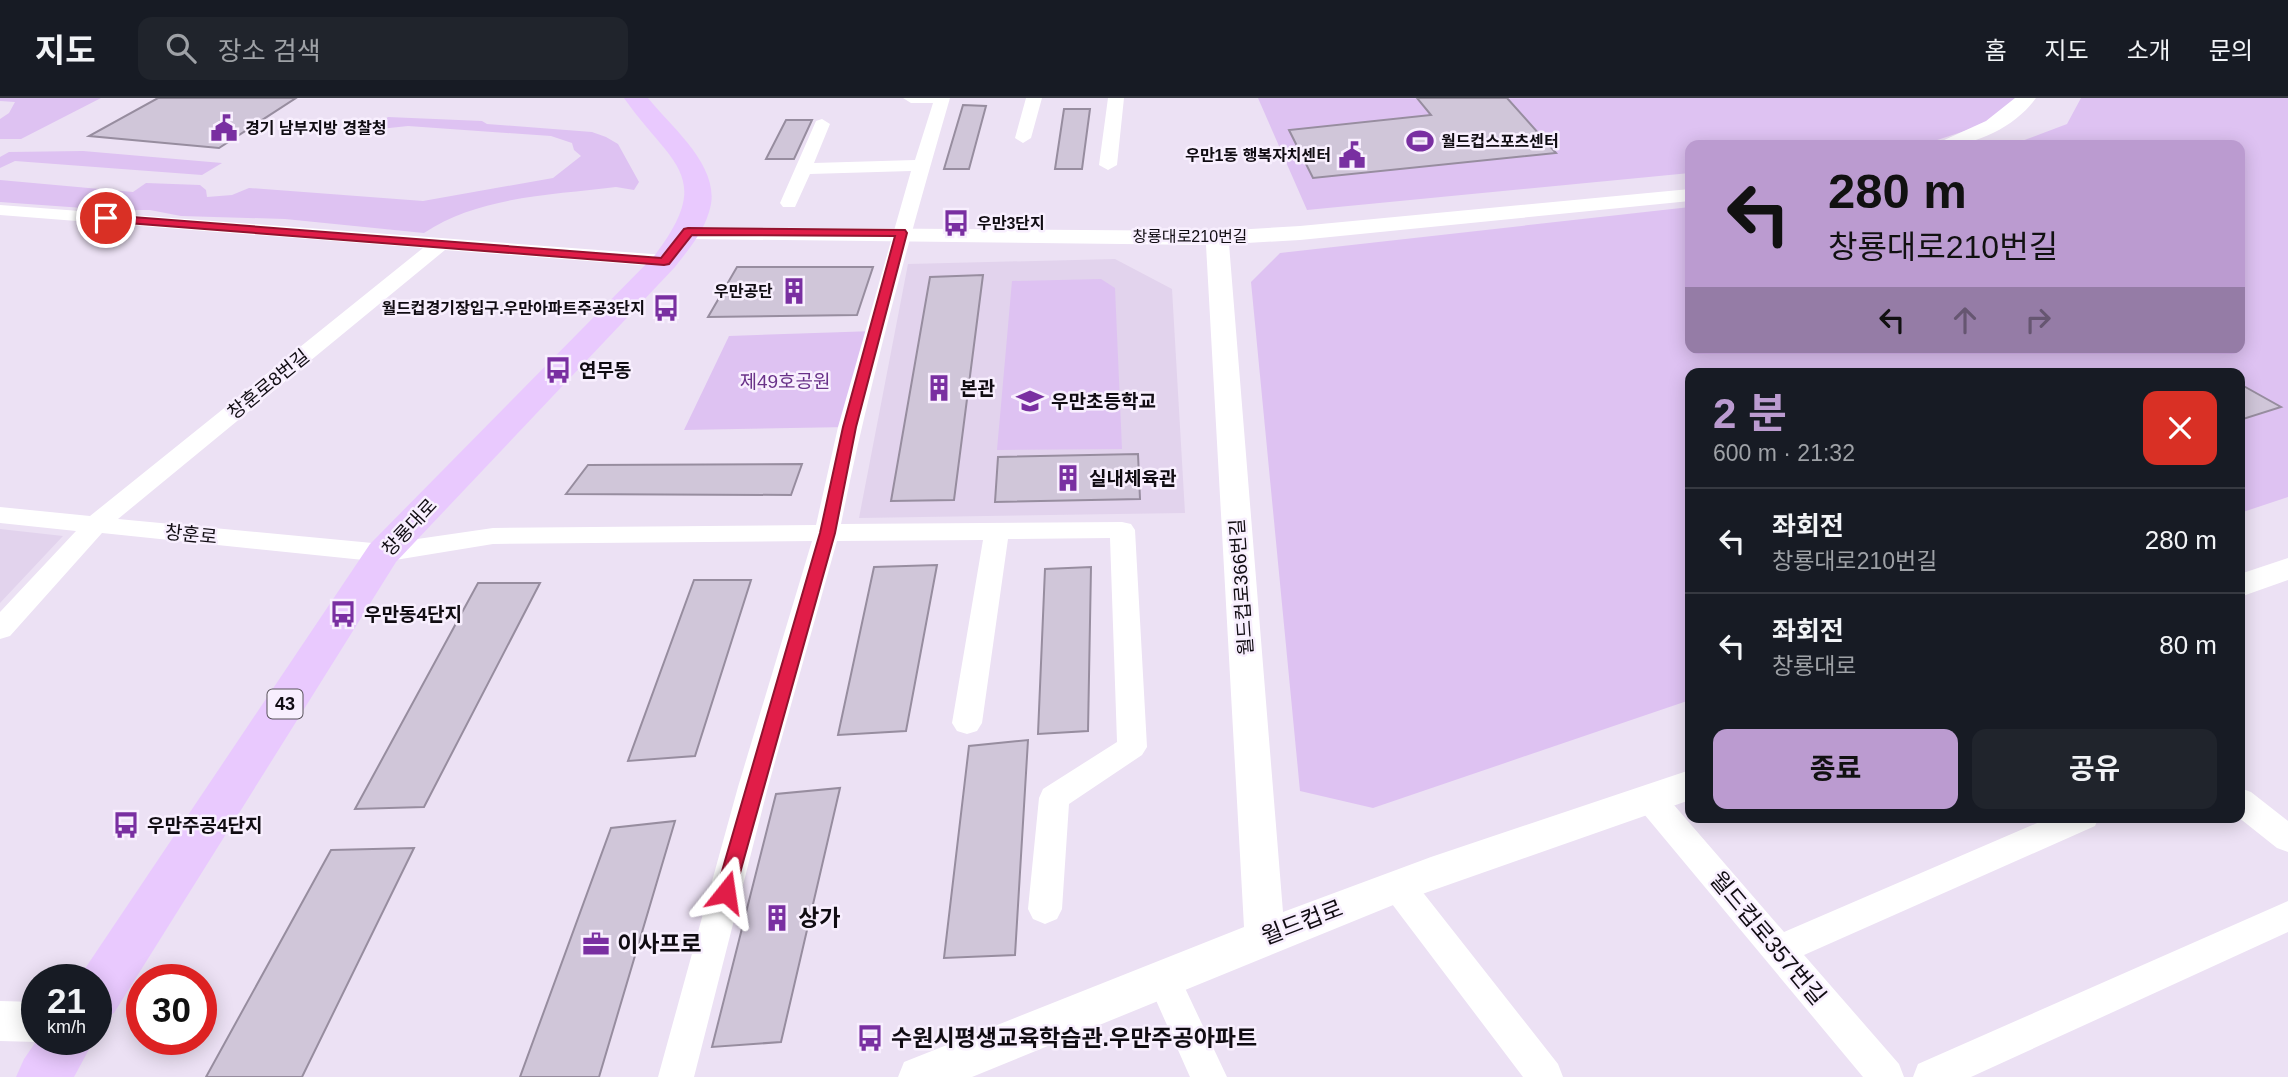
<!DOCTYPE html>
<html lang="ko">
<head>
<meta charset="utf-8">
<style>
	:root { --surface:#171b24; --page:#20242c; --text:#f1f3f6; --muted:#9ea1a6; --line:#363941; --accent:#bb9bd0 }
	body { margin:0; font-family:Arial,"Noto Sans KR",sans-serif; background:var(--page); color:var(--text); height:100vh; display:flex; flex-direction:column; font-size:26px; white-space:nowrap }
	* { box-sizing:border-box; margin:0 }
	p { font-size:23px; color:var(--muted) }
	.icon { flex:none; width:38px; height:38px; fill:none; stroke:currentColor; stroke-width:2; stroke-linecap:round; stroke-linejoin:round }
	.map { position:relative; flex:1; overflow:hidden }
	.drawer { position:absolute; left:1685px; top:270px; width:560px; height:455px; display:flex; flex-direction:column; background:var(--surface); border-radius:14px; box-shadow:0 4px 18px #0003 }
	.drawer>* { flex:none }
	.guide { position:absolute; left:1685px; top:42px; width:560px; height:214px; border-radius:14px; box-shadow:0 4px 18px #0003; background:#bb9bd0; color:#111; overflow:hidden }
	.speed { position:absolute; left:21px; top:866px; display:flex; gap:14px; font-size:35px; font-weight:700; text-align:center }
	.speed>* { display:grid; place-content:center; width:91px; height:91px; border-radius:50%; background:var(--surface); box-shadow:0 4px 18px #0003; line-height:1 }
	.speed small { font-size:18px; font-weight:400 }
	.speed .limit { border:10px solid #d22; background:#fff; color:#111 }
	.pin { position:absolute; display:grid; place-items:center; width:60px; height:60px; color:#fff; margin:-30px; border:4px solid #fff; border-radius:50%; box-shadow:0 2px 7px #0007 }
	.me { position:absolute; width:77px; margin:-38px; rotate:15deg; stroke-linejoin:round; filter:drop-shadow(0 0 5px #0008) }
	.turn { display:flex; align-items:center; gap:24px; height:147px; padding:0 28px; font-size:32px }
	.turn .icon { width:91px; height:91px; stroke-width:2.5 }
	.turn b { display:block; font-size:49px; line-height:60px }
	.lanes { display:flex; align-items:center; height:66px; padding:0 28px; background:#0003; justify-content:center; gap:35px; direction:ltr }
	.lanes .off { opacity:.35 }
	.round { display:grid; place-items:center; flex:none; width:74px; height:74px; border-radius:14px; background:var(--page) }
	.head { display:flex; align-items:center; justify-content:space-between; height:119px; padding:0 28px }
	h1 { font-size:42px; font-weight:700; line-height:52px; color:var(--accent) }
	.action { display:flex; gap:14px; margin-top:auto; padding:14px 28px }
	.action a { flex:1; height:80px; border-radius:14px; background:var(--accent); color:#111; font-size:28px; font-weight:700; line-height:80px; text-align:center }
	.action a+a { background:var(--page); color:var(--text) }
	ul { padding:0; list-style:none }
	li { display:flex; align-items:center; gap:21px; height:105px; padding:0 28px; border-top:2px solid var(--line) }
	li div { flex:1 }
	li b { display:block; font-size:26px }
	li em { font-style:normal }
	header { display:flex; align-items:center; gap:42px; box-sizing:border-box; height:98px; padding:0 35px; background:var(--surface); border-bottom:2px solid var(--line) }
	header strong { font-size:33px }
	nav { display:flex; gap:38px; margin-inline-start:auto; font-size:24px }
	.search { width:490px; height:63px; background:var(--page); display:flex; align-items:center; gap:18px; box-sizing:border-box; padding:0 24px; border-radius:14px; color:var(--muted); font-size:26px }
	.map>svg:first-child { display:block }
	.built { fill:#e2d3ed }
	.green { fill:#dec2f2 }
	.building { fill:#d0c6d9; stroke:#978d9f; stroke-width:2 }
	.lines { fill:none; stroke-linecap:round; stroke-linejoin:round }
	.minor { fill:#fff; fill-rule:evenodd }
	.tertiary { fill:#fff; fill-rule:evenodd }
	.primary { fill:#e9c9fe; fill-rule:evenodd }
	.route { fill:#e11d48; stroke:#92132f; stroke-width:2 }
	.labels { text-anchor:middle; stroke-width:5; stroke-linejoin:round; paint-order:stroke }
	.far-poi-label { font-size:16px; font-weight:bold; fill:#100c12; stroke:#f8effe; text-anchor:start }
	.far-street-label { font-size:16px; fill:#100c12; stroke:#f8effe }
	.shield { fill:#f8effe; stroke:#565059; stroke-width:2 }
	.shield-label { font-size:18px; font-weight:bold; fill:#100c12 }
	.poi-label { font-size:19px; font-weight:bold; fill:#100c12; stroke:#f8effe; text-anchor:start }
	.park-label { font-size:19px; fill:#693289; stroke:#f8effe }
	.street-label { font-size:19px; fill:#100c12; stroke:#f8effe }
	.near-poi-label { font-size:23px; font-weight:bold; fill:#100c12; stroke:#f8effe; text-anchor:start }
	.near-street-label { font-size:23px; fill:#100c12; stroke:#f8effe }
</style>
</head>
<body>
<header>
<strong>지도</strong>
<div class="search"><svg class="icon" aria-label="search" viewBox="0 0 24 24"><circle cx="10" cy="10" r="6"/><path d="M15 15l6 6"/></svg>장소 검색</div>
<nav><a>홈</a><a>지도</a><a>소개</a><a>문의</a></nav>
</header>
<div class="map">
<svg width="2288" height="979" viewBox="0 0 2288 979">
	<rect width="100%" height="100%" fill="#ece1f4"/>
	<path class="built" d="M 1115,161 L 1172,191 L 1185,415 L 859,420 L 908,166 Z
		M 0,431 L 63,438 L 0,505 Z"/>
	<path class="green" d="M 0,0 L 101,0 L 21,41 L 0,41 L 0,21 L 9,15 L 15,4 L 0,3 Z
		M 1258,0 L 2019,0 L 1995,23 L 1922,47 L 1690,47 L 1690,75 L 1307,112 Z
		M 2081,0 L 2288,0 L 2288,399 L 2240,415 L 2240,275 L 1690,275 L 1690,602 L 1373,710 L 1300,693 L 1251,184 L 1280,155 L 1690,109 L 1690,250 L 2240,250 L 2240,47 L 2011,47 L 2067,26 Z
		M 388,19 L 482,23 L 487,26 L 592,34 L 606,39 L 618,46 L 639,84 L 634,92 L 616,89 C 553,97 479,98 424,135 L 285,121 L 181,118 L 150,112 L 111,112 L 0,104 L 0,82 L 133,94 L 146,85 L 200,87 L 206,92 L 207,99 L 232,97 L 249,90 L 423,103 L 553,80 L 581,58 L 574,52 L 572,45 L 551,38 L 408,28 L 371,32 Z
		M 83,53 L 222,65 L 202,77 L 15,63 L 0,70 L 0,59 L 9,54 Z
		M 1101,181 L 1115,190 L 1122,351 L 997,352 L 1012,183 Z
		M 875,233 L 849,329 L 684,332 L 729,238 Z"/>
	<path class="building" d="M 158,0 L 296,0 L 219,50 L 89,38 Z
		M 1417,0 L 1507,0 L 1556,55 L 1313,80 L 1289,32 L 1431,17 Z
		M 963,7 L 986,8 L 969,71 L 944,71 Z
		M 1064,11 L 1090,11 L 1082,71 L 1055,71 Z
		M 786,22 L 812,22 L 794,61 L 766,61 Z
		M 737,169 L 873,169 L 857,217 L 708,219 Z
		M 983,177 L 954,402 L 891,403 L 930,179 Z
		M 2240,286 L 2281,309 L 2240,322 Z
		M 1138,356 L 1140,401 L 995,404 L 998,359 Z
		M 802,366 L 791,397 L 566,396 L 588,367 Z
		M 937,467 L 906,633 L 838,637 L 874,469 Z
		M 1091,469 L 1088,633 L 1038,636 L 1045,471 Z
		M 694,482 L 751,482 L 695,658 L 628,663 Z
		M 478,485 L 540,485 L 424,709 L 355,711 Z
		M 1028,642 L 1015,857 L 944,860 L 969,648 Z
		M 840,690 L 781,944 L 712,949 L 776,696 Z
		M 675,723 L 599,979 L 520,979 L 611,730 Z
		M 414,750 L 302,979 L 206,979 L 331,752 Z"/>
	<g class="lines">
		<path class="minor" d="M 903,0 L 950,0 C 909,141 870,282 841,426 L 1122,424 L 1131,426 L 1135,432 L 1147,649 L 1142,657 L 1069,706 L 1062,811 L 1057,821 L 1045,826 L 1033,821 L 1028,811 L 1039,700 L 1043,691 L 1117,644 L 1110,440 L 1008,441 L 982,625 L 977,633 L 967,636 L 957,633 L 952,625 L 983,442 L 837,443 L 768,689 L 694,979 L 658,979 L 738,689 L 812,443 L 493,446 L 383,464 L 102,435 L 10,538 L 0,541 L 0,514 L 76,433 L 0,425 L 0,409 L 90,418 L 423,150 L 0,117 L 0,107 L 665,157 L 675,163 L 665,169 L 445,152 L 118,421 L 383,446 L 493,430 L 816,427 L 838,329 L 911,73 L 810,76 L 795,109 L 783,109 L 780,105 L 816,23 L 822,21 L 830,26 L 814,65 L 915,62 L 933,5 L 911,5 Z
			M 1026,0 L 1042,0 L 1031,40 L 1023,45 L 1015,40 Z
			M 1108,0 L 1124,0 L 1117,67 L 1108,72 L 1099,67 Z
			M 1650,688 L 1661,692 L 1784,834 L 2051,719 L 2099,719 L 2095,728 L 1804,857 L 1899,966 L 1904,979 L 1863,979 L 1639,710 L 1635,701 L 1639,692 Z
			M 2240,690 L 2251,694 L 2288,723 L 2288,754 L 2277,750 L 2238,719 Z
			M 1398,774 L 1410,778 L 1558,966 L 1563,979 L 1523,979 L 1386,798 L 1382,788 L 1386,778 Z
			M 2288,803 L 2288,834 L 1971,979 L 1913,979 L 1918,966 Z
			M 1164,866 L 1176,871 L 1227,979 L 1190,979 L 1147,882 L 1152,871 Z"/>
		<path class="tertiary" d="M 2015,0 L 2036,0 C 2015,29 1974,49 1939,47 L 1942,43 L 1986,23 Z
			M 1690,91 L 1690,103 L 1300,142 L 1229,146 L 1283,814 L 1431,759 L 1690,672 L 1690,702 L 1408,801 L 972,979 L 898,979 L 904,964 L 1244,829 L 1206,147 L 688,141 L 680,139 L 677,134 L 680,129 L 1217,133 L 1300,128 Z
			M 2288,460 L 2288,482 L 2240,499 L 2240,476 Z
			M 0,903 L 37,904 L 37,942 L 44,942 L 37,944 L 0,943 Z"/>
		<path class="primary" d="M 624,0 L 648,0 C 672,30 724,71 709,114 C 703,135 688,152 675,169 L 396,464 L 114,915 L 96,922 L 96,882 L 78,881 L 370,446 L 655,157 C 716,77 670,66 624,0 Z
			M 37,942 L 94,942 L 74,979 L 16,979 L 24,961 Z"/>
	</g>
	<path class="route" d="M 106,117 L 661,160 L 684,131 L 688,130 L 905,132 L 907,135 L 856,329 L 835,435 L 733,800 L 726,803 L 719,800 L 716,794 L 820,435 L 843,329 L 895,138 L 692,137 L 669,166 L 664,167 L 102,123 L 102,118 Z"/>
	<defs>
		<symbol id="civic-bare" viewBox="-9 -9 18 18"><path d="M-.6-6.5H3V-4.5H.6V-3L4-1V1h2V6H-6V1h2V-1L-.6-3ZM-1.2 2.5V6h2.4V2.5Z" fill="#792fa1" stroke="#f8effe" stroke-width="2.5" paint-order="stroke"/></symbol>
		<symbol id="stadium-bare" viewBox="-9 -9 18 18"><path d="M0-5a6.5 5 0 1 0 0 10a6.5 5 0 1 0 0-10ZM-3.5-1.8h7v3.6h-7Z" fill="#792fa1" stroke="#f8effe" stroke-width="2.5" paint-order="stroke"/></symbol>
		<symbol id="bus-bare" viewBox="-9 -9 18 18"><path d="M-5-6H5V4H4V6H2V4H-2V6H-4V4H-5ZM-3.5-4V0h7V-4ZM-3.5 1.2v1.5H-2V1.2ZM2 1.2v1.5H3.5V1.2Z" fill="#792fa1" stroke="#f8effe" stroke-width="2.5" paint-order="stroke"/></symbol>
		<symbol id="building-bare" viewBox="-9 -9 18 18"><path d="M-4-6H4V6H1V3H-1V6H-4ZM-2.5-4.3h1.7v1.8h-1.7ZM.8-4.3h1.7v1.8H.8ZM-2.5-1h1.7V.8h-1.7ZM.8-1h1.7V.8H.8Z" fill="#792fa1" stroke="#f8effe" stroke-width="2.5" paint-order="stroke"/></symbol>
		<symbol id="school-bare" viewBox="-9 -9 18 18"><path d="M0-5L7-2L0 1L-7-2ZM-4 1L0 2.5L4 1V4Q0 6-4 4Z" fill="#792fa1" stroke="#f8effe" stroke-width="2.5" paint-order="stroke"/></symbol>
		<symbol id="office-bare" viewBox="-9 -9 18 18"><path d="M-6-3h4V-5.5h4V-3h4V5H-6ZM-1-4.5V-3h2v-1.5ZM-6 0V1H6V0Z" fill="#792fa1" stroke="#f8effe" stroke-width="2.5" paint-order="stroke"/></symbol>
	</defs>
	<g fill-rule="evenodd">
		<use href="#civic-bare" x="205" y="11" width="38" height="38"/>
		<use href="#stadium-bare" x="1401" y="24" width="38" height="38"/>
		<use href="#civic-bare" x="1333" y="38" width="38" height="38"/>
		<use href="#bus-bare" x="937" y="106" width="38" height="38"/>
		<use href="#building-bare" x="775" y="174" width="38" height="38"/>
		<use href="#bus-bare" x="647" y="191" width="38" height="38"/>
		<use href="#bus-bare" x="539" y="253" width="38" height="38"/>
		<use href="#building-bare" x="920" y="271" width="38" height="38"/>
		<use href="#school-bare" x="1011" y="284" width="38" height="38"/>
		<use href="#building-bare" x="1049" y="361" width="38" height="38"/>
		<use href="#bus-bare" x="324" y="497" width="38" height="38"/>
		<use href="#bus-bare" x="107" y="708" width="38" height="38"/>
		<use href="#building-bare" x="758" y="801" width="38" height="38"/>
		<use href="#office-bare" x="577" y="827" width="38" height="38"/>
		<use href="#bus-bare" x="851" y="921" width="38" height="38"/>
	</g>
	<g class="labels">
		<g class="far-poi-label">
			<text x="245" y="36">경기 남부지방 경찰청</text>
			<text x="1441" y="49">월드컵스포츠센터</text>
			<text x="1331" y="63" text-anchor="end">우만1동 행복자치센터</text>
			<text x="977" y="131">우만3단지</text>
			<text x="773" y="199" text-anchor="end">우만공단</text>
			<text x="645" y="216" text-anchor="end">월드컵경기장입구.우만아파트주공3단지</text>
		</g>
		<g class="far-street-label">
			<text x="1190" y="144">창룡대로210번길</text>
		</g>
		<rect class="shield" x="267.5" y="591.5" width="35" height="29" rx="5"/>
		<g class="shield-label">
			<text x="285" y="612">43</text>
		</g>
		<g class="poi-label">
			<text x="579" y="279">연무동</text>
			<text x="960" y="297">본관</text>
			<text x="1051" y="310">우만초등학교</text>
			<text x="1089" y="387">실내체육관</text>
			<text x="364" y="523">우만동4단지</text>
			<text x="147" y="734">우만주공4단지</text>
		</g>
		<g class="park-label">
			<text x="785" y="290">제49호공원</text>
		</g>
		<g class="street-label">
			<text transform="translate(268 286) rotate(-39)" y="7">창훈로8번길</text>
			<text transform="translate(409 429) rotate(-47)" y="7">창룡대로</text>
			<text transform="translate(191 436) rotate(6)" y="7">창훈로</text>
			<text transform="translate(1241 489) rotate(-94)" y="7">월드컵로366번길</text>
		</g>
		<g class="near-poi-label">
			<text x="798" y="828">상가</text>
			<text x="617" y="854">이사프로</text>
			<text x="891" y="948">수원시평생교육학습관.우만주공아파트</text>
		</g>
		<g class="near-street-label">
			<text transform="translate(1302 824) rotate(-21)" y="8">월드컵로</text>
			<text transform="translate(1768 840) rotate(50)" y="8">월드컵로357번길</text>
		</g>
	</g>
</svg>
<div class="speed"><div>21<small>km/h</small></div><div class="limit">30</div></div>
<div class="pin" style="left:106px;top:120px;background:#d93025"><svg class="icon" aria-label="arrive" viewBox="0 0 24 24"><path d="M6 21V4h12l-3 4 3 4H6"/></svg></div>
<svg class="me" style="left:726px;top:794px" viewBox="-20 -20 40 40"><path d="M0-17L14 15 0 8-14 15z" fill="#e11d48" stroke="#fff" stroke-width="4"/></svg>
<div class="guide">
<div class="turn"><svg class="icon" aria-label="left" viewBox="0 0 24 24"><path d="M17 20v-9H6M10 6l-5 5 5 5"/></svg><div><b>280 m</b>창룡대로210번길</div></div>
<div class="lanes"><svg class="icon" aria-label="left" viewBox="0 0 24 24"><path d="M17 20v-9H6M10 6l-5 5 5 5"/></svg><svg class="icon off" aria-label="ahead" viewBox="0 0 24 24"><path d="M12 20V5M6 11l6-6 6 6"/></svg><svg class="icon off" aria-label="right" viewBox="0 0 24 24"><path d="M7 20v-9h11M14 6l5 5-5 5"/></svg></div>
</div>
<section class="drawer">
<div class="head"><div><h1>2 분</h1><p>600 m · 21:32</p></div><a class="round" style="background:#d93025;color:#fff"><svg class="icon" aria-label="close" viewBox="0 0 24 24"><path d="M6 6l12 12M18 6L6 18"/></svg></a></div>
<ul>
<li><svg class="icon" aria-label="left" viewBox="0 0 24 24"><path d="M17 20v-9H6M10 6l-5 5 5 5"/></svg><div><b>좌회전</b><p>창룡대로210번길</p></div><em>280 m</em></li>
<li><svg class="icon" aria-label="left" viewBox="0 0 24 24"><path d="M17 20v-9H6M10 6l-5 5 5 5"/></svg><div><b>좌회전</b><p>창룡대로</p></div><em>80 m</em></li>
</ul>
<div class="action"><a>종료</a><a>공유</a></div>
</section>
</div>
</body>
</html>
